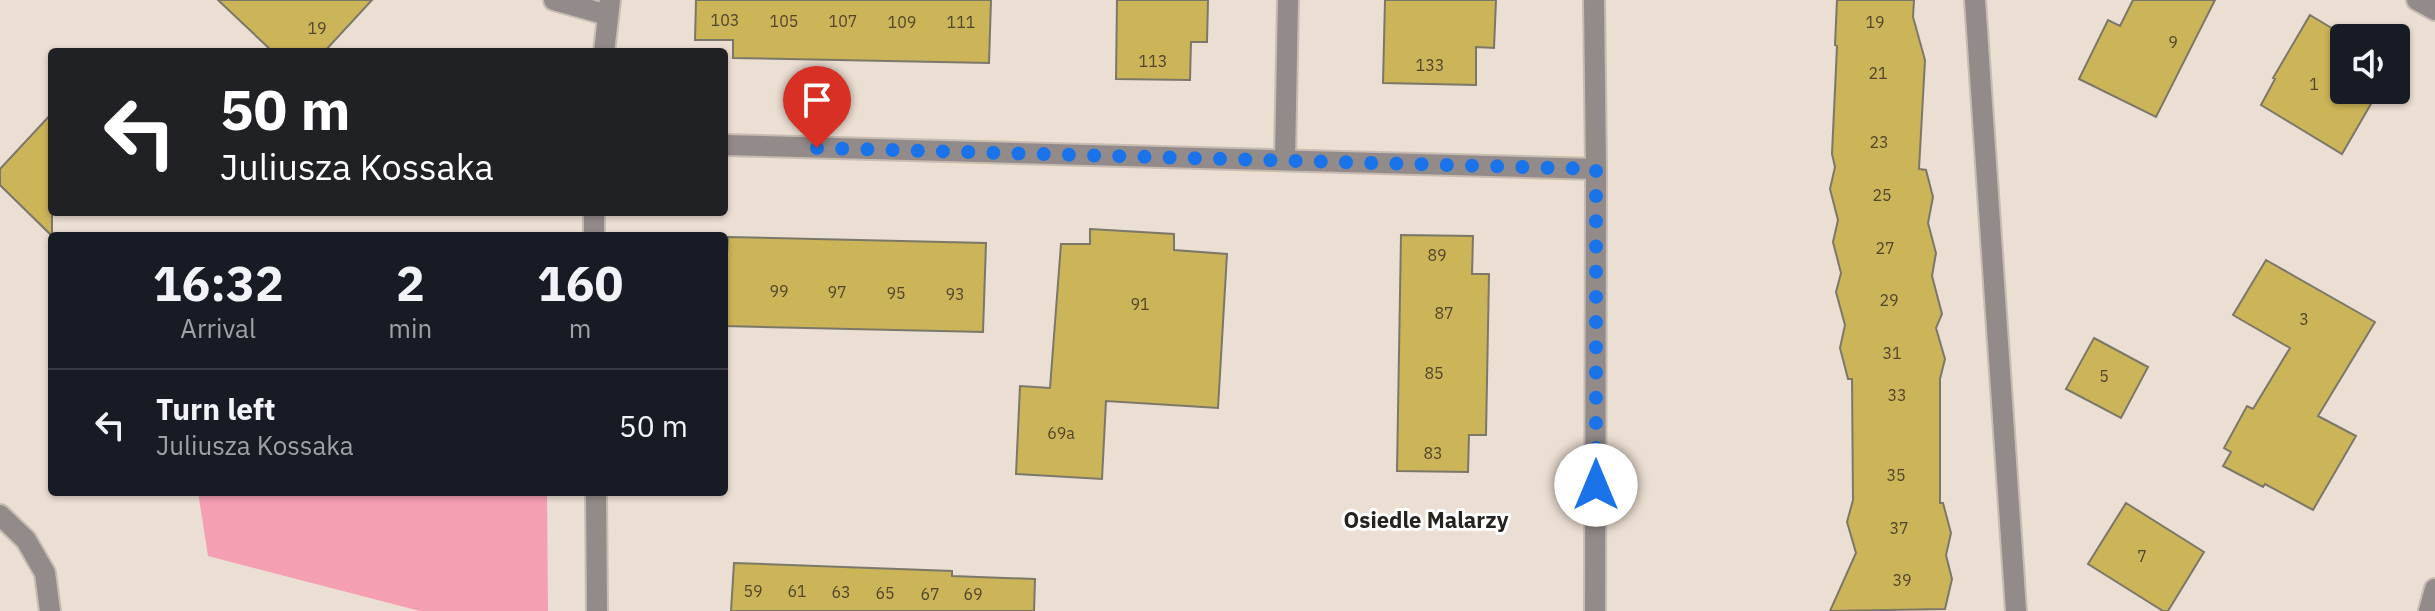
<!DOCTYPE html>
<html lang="en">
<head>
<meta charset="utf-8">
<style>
	:root { --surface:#171b24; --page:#242831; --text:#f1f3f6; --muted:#9ea1a6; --line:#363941 }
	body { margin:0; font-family:"IBM Plex Sans",sans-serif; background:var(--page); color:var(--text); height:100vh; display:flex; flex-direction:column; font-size:30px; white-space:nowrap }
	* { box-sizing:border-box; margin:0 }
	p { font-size:26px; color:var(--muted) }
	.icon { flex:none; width:44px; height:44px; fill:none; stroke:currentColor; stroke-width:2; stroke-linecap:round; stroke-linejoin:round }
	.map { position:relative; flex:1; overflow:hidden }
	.side { position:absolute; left:48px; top:232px; width:680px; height:264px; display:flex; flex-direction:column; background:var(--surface); border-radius:8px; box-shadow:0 2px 6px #0004 }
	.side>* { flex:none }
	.top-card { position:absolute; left:48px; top:48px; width:680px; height:168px; border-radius:8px; box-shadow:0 2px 6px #0004; background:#202124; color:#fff; overflow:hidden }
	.fabs { position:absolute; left:2330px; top:24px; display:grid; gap:16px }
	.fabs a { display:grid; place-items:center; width:80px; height:80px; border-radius:8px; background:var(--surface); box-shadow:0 2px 6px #0004; font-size:40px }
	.pin { position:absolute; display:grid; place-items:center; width:68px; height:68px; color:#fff; margin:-82px -34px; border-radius:50% 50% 50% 0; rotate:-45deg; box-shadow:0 0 8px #0007 }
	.pin .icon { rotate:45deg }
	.me { position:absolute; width:88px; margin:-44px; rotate:0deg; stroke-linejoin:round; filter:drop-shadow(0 0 6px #0008) }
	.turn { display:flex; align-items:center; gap:28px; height:168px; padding:0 40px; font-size:36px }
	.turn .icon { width:104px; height:104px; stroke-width:2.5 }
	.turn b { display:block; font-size:56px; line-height:68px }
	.eta { display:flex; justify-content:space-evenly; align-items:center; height:136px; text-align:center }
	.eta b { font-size:48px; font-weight:700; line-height:56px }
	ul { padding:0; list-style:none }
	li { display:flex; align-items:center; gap:24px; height:112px; padding:0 40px; border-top:2px solid var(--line) }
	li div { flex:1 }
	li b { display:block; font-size:30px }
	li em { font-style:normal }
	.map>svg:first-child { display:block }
	.green { fill:#f59fb3 }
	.building { fill:#ccb458; stroke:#7b786a; stroke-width:2 }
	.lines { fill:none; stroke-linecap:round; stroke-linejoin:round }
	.service-casing { stroke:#c8bcb2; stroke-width:24 }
	.minor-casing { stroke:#c8bcb2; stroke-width:24 }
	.service { stroke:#938b89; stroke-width:20 }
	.minor { stroke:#938b89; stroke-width:20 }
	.route { stroke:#1a73e8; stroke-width:14; stroke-dasharray:0 25.2 }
	.labels { text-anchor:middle; stroke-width:6; stroke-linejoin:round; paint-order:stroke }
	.number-label { font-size:16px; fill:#50462c }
	.neighbourhood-label { font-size:22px; font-weight:bold; fill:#27221e; stroke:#fff }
</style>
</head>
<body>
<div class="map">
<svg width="2435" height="611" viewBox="0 0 2435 611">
	<rect width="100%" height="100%" fill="#ebded2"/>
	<path class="green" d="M 198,492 L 547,492 L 548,611 L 420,611 L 208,556 Z"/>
	<path class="building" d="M 218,0 L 372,0 L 324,52 L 273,52 Z
		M 696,0 L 991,0 L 989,63 L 733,58 L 733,40 L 695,40 Z
		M 1117,0 L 1208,0 L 1207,42 L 1191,42 L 1190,80 L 1116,79 Z
		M 1385,0 L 1496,0 L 1494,48 L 1476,47 L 1476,85 L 1383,83 Z
		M 1837,0 L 1914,0 L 1913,17 L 1925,60 L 1919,169 L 1926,170 L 1933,197 L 1928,223 L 1936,253 L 1932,276 L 1942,314 L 1936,328 L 1945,359 L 1940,379 L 1940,503 L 1943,503 L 1951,533 L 1946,555 L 1952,579 L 1945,609 L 1830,611 L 1856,553 L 1847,522 L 1853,500 L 1852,379 L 1848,379 L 1840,348 L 1845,325 L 1836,292 L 1841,273 L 1833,242 L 1838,220 L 1830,189 L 1835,167 L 1832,154 L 1837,46 L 1835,45 Z
		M 2133,0 L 2215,0 L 2156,117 L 2079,79 L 2108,20 L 2120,26 Z
		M 2310,15 L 2348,38 L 2344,38 L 2344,90 L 2379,90 L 2342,154 L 2261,105 L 2275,79 L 2273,78 Z
		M 52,113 L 52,236 L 0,185 L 0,169 Z
		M 1090,229 L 1174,234 L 1174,250 L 1227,254 L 1218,408 L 1106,401 L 1102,479 L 1016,474 L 1020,386 L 1050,388 L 1061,244 L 1090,244 Z
		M 1401,235 L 1473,236 L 1472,274 L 1489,274 L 1486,435 L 1469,435 L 1468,472 L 1397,471 Z
		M 728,237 L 986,243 L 983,332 L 724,326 L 724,254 L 727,254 Z
		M 2266,260 L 2375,322 L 2318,416 L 2356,436 L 2313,510 L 2265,484 L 2263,487 L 2223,466 L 2231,452 L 2224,448 L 2247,406 L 2253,409 L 2290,348 L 2233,315 Z
		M 2094,338 L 2148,367 L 2121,418 L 2066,389 Z
		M 2126,503 L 2204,552 L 2168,611 L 2163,611 L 2088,564 Z
		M 734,563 L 952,571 L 952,576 L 1035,579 L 1034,611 L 731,611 Z"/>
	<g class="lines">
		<defs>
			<path id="service" d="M 2429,611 L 2435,589"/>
			<path id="minor" d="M 554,0 L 608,15
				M 1594,0 L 1596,169 L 1595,611
				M 1975,0 L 2016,611
				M 2417,0 L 2435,10
				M 604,52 L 610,0
				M 724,145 L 1596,169
				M 1285,159 L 1288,0
				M 594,212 L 594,236
				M 596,492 L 597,611
				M 0,515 L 26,540 L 45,573 L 50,611"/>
		</defs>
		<use href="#service" class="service-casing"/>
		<use href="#minor" class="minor-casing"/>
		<use href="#service" class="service"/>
		<use href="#minor" class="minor"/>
	</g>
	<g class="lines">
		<path class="route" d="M 817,148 L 1596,169 L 1596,485"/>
	</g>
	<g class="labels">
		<g class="number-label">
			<text x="725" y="26">103</text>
			<text x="784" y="27">105</text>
			<text x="843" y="27">107</text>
			<text x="902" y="28">109</text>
			<text x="961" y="28">111</text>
			<text x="1875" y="28">19</text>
			<text x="317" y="34">19</text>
			<text x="2173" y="48">9</text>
			<text x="1153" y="67">113</text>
			<text x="1430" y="71">133</text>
			<text x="1878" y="79">21</text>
			<text x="2314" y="90">1</text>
			<text x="1879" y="148">23</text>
			<text x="1882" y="201">25</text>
			<text x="1885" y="254">27</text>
			<text x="1437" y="261">89</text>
			<text x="779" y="297">99</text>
			<text x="837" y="298">97</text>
			<text x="896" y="299">95</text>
			<text x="955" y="300">93</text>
			<text x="1889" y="306">29</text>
			<text x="1140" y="310">91</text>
			<text x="1444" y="319">87</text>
			<text x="2304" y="325">3</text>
			<text x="1892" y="359">31</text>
			<text x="1434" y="379">85</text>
			<text x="2104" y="382">5</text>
			<text x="1897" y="401">33</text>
			<text x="1061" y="439">69a</text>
			<text x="1433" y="459">83</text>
			<text x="1896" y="481">35</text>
			<text x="1899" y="534">37</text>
			<text x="2142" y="562">7</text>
			<text x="1902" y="586">39</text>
			<text x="753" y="597">59</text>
			<text x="797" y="597">61</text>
			<text x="841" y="598">63</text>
			<text x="885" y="599">65</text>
			<text x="930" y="600">67</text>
			<text x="973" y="600">69</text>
		</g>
		<g class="neighbourhood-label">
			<text x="1426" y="528">Osiedle Malarzy</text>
		</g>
	</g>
</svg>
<div class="fabs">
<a><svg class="icon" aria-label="sound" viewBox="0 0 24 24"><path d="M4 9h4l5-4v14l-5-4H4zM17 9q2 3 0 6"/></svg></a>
</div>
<div class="pin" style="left:817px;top:148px;background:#d93025"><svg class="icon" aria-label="arrive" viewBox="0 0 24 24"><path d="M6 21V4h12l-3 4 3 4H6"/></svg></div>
<svg class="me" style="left:1596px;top:485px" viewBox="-20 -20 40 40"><circle r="19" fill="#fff"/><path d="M0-13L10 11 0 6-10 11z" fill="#1a73e8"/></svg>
<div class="top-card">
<div class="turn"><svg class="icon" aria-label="left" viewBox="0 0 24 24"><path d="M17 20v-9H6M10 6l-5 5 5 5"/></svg><div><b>50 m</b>Juliusza Kossaka</div></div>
</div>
<section class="side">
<div class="eta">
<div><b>16:32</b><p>Arrival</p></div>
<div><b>2</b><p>min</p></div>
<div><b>160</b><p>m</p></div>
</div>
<ul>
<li><svg class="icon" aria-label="left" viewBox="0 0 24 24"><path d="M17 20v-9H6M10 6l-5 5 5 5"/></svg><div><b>Turn left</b><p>Juliusza Kossaka</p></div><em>50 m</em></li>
</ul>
</section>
</div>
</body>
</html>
